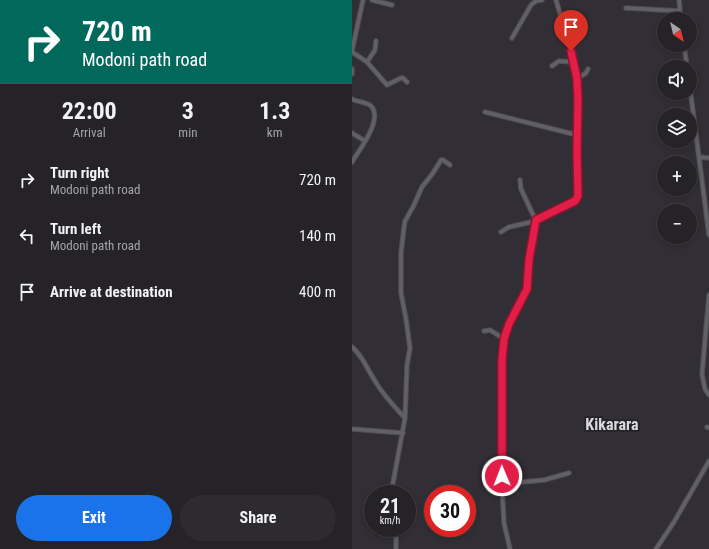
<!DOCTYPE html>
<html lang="en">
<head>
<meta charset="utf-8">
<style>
	:root { --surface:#252328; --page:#2d2b30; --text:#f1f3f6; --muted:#a3a4a8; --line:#424045; --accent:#1a73e8 }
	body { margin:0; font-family:"Roboto Condensed",sans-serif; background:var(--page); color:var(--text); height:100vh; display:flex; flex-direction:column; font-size:15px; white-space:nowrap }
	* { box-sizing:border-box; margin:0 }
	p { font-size:13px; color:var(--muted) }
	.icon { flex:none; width:22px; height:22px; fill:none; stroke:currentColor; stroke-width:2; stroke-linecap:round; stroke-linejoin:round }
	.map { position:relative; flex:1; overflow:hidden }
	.panel { display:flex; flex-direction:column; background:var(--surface); width:352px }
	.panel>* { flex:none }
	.banner { background:#00695c; color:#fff; overflow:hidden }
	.needle { width:26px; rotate:145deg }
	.controls { position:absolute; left:305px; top:12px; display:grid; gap:8px }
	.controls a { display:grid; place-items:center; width:40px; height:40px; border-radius:50%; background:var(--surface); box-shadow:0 2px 6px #0003,0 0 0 1px var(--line); font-size:20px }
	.speed { position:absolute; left:12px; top:485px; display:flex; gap:8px; font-size:20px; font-weight:700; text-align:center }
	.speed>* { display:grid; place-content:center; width:52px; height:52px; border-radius:50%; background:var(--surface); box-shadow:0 2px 6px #0003,0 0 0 1px var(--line); line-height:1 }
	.speed small { font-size:10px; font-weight:400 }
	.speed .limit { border:6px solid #d22; background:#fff; color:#111 }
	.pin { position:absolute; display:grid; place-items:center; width:34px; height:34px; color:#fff; margin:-41px -17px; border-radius:50% 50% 50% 0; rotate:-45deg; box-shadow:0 0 4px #0007 }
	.pin .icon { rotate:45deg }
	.me { position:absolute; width:44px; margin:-22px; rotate:359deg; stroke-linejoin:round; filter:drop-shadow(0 0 3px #0008) }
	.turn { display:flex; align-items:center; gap:14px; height:84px; padding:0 16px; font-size:18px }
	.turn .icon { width:52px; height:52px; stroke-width:2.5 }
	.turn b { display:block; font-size:28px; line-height:34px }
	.eta { display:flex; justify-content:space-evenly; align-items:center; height:68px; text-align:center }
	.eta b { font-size:24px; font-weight:700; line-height:28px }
	.primary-button { display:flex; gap:8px; margin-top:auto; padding:8px 16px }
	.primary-button a { flex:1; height:46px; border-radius:24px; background:var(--accent); color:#fff; font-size:16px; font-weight:700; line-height:46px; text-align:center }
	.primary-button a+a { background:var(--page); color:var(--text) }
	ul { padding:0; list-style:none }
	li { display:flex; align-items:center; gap:12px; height:56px; padding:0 16px }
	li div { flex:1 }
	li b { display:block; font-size:15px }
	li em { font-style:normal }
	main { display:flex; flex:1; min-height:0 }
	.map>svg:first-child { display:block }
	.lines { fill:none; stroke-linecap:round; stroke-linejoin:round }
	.minor-casing { stroke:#4f4d52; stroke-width:5.5 }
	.minor { stroke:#626067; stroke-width:3.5 }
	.route-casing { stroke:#92132f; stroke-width:10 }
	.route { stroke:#e11d48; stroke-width:7 }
	.labels { text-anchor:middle; stroke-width:4; stroke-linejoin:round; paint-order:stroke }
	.quarter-label { font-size:16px; font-weight:bold; fill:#dad9dd; stroke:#27252b }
</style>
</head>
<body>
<main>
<section class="panel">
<div class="banner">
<div class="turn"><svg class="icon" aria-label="right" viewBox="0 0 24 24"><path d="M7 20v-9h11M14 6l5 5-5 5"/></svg><div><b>720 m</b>Modoni path road</div></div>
</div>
<div class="eta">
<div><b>22:00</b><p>Arrival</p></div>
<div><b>3</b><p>min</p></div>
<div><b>1.3</b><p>km</p></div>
</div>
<ul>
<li><svg class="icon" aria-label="right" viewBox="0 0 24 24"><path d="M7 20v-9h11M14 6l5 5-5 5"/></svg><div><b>Turn right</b><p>Modoni path road</p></div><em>720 m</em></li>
<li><svg class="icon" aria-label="left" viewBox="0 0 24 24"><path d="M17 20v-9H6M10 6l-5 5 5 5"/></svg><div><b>Turn left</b><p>Modoni path road</p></div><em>140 m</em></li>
<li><svg class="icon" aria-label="arrive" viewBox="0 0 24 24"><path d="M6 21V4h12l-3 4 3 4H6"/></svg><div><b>Arrive at destination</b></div><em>400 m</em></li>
</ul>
<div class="primary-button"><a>Exit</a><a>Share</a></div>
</section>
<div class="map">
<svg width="357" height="549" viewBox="0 0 357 549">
	<rect width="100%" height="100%" fill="#312f35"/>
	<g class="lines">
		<defs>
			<path id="minor" d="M 20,0 L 40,5
				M 327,0 L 329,19
				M 274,8 L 328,11
				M 160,38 L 179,5 L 184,1 L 190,0
				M 332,45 L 335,67
				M 0,51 L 11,0
				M 0,52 L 15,62 L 35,85 L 49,78 L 51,78 L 55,82
				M 15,62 L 23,50 L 24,41
				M 200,66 L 207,61 L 221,62
				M 0,69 L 0,74
				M 225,79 L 234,73 L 236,69
				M 338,88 L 357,235
				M 0,99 C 5,102 13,102 18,105 C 33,118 7,150 0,162
				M 133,112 L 225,135
				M 0,133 L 13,141
				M 347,157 L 357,158
				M 149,232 L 157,227 L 184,221 L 169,189 L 168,180
				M 357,295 L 350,374 L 353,389 L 357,395
				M 132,331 L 138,330 L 152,339
				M 0,347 C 11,356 15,369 23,381 C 31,395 42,406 53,418
				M 355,427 L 357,428
				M 0,429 L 51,433
				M 150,488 L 170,482 L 192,480 L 217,473
				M 39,494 L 53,418 L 55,365 L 58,348 L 54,319 L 49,293 L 49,253 L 52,227 L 53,221 L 61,207 L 70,187 L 81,173 L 89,160 L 91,160 L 98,165
				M 42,528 L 44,539 L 44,549
				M 158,549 L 152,523 L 150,486 L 150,361 L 152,339 L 157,324 L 175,289 L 177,260 L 184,221 L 223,201 L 226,196 L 225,152 L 226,101 L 225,79 L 219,51 L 204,0
				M 304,549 L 322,522 L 357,461"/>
		</defs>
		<use href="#minor" class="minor-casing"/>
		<use href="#minor" class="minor"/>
	</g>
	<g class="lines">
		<defs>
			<path id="route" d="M 150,476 L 150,361 L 152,339 L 157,324 L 175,289 L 177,260 L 184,220 L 223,201 L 226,196 L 225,152 L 226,101 L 225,79 L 219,51"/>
		</defs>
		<use href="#route" class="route-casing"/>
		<use href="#route" class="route"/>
	</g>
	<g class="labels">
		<g class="quarter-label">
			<text x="260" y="430">Kikarara</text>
		</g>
	</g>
</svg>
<div class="controls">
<a><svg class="needle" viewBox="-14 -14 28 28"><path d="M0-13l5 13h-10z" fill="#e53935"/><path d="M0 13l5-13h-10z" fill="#a3a4a8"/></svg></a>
<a><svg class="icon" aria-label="sound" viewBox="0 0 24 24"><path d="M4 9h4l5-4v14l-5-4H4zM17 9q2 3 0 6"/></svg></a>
<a><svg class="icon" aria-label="layers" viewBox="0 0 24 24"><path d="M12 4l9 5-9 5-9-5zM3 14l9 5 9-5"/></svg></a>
<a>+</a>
<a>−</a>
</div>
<div class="speed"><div>21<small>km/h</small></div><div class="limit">30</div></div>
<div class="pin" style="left:219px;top:51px;background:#d93025"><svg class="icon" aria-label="arrive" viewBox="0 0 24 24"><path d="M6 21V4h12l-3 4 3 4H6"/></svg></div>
<svg class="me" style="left:150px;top:476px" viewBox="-20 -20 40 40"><circle r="17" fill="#e11d48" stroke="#fff" stroke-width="3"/><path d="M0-11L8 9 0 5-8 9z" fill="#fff"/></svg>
</div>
</main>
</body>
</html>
